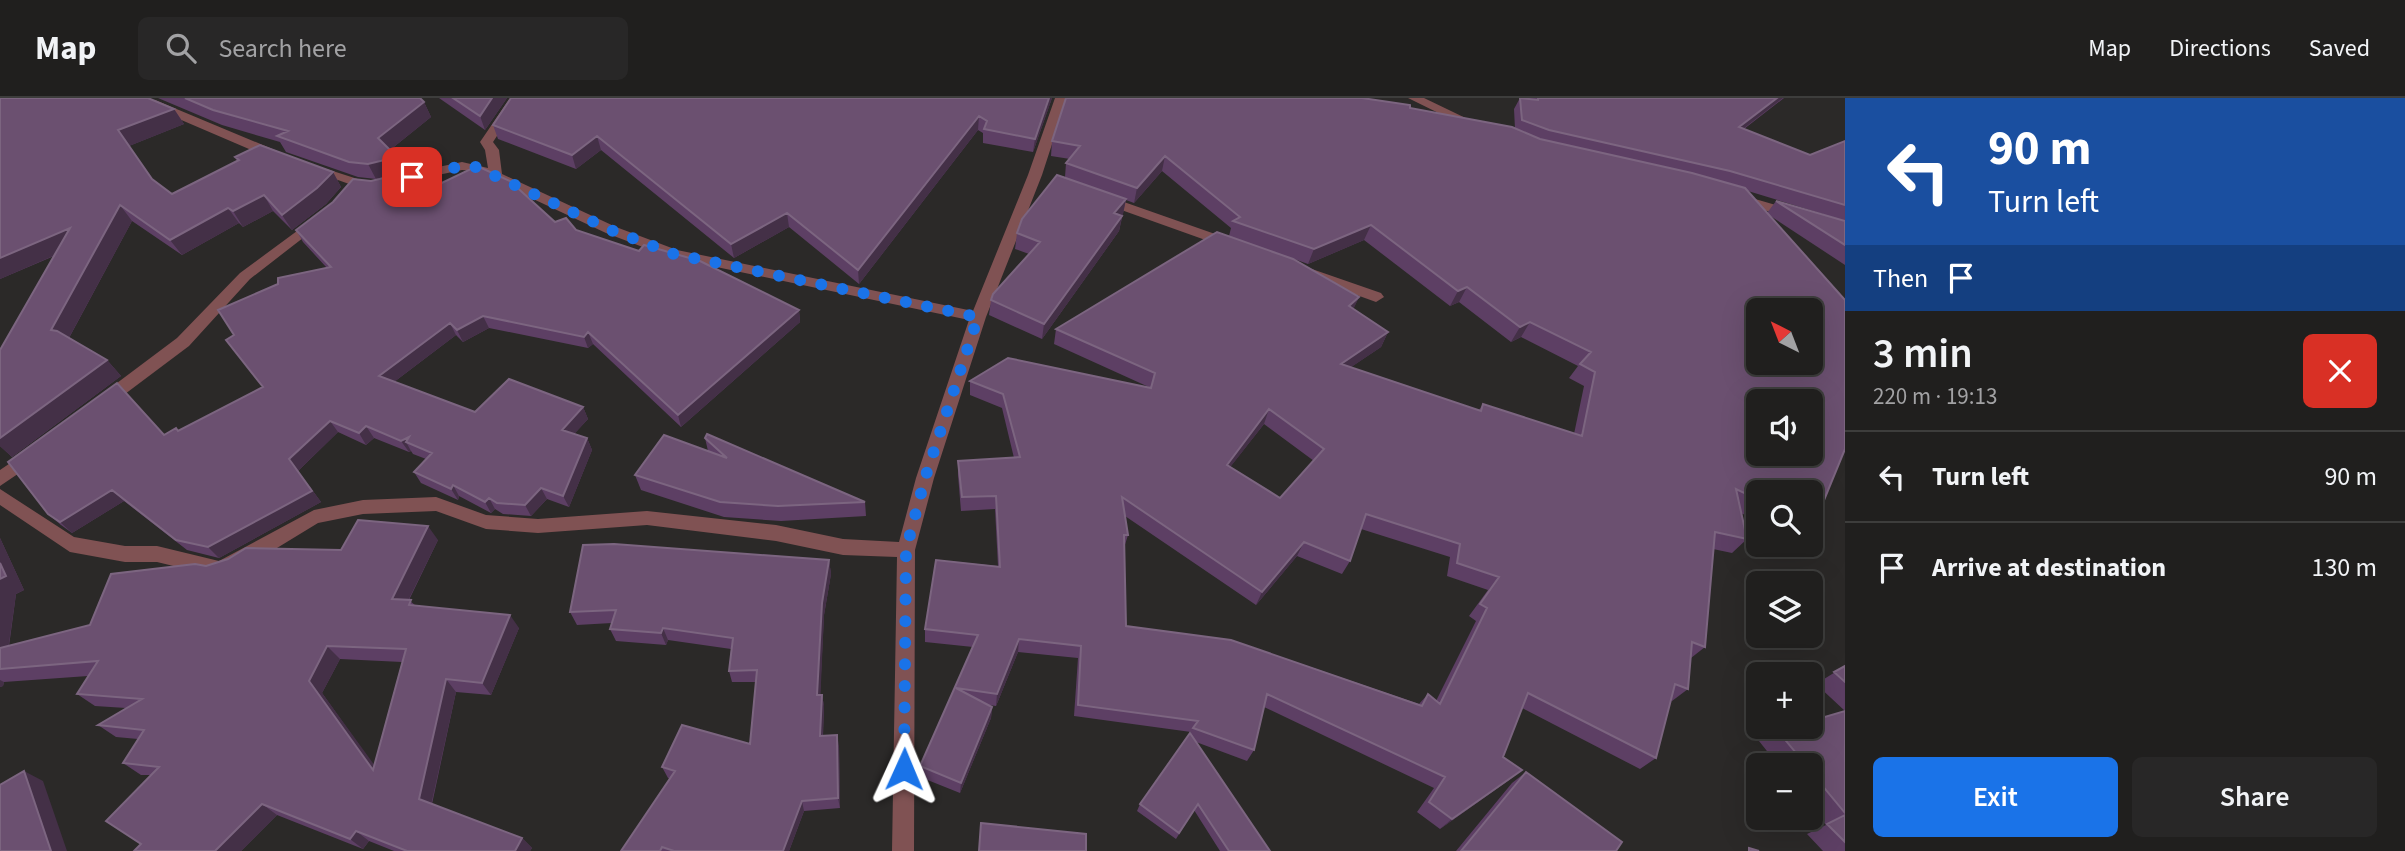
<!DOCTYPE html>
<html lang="en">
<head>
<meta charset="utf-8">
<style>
	:root { --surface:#201f1e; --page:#282727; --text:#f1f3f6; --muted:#a2a2a4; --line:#3d3d3c; --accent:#1a73e8 }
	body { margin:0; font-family:"Source Sans 3",sans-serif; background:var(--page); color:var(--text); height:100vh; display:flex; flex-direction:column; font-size:26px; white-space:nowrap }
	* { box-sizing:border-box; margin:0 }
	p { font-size:23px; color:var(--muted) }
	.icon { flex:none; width:38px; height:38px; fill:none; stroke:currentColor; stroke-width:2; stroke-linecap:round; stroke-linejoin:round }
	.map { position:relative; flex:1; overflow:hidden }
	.side { display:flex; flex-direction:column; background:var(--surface); width:560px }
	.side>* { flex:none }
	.banner { background:#1a4fa0; color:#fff; overflow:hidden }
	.needle { width:46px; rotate:318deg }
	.buttons { position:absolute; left:1746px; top:200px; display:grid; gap:14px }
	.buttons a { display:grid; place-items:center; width:77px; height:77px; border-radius:10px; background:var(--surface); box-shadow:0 7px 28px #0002,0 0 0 2px var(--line); font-size:35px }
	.pin { position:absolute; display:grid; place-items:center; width:60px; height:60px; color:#fff; margin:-30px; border-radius:14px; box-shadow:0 4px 10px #0006 }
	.me { position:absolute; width:77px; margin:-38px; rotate:1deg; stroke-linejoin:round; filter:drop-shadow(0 0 5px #0008) }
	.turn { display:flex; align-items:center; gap:24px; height:147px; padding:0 28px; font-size:32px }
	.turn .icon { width:91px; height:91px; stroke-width:2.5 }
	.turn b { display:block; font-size:49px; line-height:60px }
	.then { display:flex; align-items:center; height:66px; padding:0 28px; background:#0003; gap:14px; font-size:26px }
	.round { display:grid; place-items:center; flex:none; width:74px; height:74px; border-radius:10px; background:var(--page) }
	.head { display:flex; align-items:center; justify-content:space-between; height:119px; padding:0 28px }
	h1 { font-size:42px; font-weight:600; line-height:52px }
	.button { display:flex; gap:14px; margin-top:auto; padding:14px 28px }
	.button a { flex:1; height:80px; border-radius:10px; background:var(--accent); color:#fff; font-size:28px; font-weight:600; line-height:80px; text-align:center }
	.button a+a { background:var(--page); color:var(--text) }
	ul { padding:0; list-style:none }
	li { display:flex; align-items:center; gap:21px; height:91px; padding:0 28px; border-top:2px solid var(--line) }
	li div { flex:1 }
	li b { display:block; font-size:26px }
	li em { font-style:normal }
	header { display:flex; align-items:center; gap:42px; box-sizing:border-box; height:98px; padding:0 35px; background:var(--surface); border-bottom:2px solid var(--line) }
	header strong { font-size:33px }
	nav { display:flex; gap:38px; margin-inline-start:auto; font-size:24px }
	.search { width:490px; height:63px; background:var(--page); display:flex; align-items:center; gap:18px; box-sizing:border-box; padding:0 24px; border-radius:10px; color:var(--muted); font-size:26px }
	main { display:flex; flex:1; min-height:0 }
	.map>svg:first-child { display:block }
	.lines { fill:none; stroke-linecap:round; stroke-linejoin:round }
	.minor { fill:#805253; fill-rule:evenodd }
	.wall { fill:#5d3f64; fill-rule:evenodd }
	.shaded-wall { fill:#443047 }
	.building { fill:#6b5070; stroke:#7c6580; stroke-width:2; fill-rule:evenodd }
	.route { stroke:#1a73e8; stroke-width:12; stroke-dasharray:0 21.6 }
</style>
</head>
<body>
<header>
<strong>Map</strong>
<div class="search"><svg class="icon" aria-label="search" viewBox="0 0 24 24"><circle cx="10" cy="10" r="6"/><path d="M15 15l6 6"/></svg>Search here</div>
<nav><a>Map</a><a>Directions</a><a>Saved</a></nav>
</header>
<main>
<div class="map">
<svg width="1845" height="753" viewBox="0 0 1845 753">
	<rect width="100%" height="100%" fill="#2b2928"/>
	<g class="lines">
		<path class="minor" d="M 510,0 L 522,0 L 493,44 L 499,52 L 502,76 L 616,129 L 677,152 L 973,213 L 1028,77 L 1055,0 L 1067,0 L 1042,77 L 986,219 L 934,380 L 915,452 L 914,753 L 892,753 L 897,459 L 843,457 L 776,443 L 647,427 L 538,435 L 486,431 L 436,413 L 363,416 L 318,425 L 241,472 L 219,479 L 157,464 L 125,464 L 70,454 L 0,407 L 0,391 L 74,439 L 125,448 L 157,448 L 219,463 L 314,412 L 363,402 L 436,399 L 486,417 L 538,421 L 647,413 L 776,427 L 843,441 L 899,444 L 916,380 L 969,222 L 669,159 L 606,135 L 473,73 L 462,72 L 366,92 L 307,71 L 314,67 L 367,84 L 462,64 L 488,70 L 485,52 L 480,44 Z
			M 1408,0 L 1424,0 L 1478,26 L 1477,29 L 1467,29 Z
			M 155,2 L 282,55 L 284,58 L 277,62 L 272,61 L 151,9 L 149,6 Z
			M 1738,96 L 1796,113 L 1798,116 L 1791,120 L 1733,103 L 1733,97 Z
			M 1104,97 L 1235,143 L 1237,146 L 1230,151 L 1225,149 L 1099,104 L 1099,98 Z
			M 316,119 L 321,120 L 321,126 L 250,181 L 189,248 L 109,308 L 97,308 L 95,304 L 97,300 L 177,240 L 240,175 Z
			M 1309,170 L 1381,195 L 1384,199 L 1376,204 L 1304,178 L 1302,175 L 1304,172 Z
			M 31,351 L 37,353 L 40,358 L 37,363 L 0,388 L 0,372 Z"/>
	</g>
	<path class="wall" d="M 0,0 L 174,11 L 184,26 L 129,48 L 153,82 L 172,96 L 237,63 L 235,59 L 333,74 L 341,89 L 326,106 L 292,132 L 273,113 L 243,129 L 239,125 L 182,157 L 132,123 L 69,240 L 107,262 L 121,278 L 12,359 L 0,348 L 0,252 L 54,158 L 0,181 Z
		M 158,0 L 420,0 L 424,4 L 431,19 L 390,52 L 397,59 L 404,75 L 376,81 L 358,79 L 286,54 L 280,44 L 222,27 Z
		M 439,0 L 507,0 L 485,32 Z
		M 1052,0 L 1033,54 L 983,45 L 983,35 L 978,32 L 859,186 L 789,129 L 734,160 L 601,52 L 576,71 L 498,41 L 493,27 Z
		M 1066,0 L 1362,0 L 1410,7 L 1410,10 L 1515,31 L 1514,11 L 1520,0 L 1784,0 L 1744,31 L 1810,57 L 1845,43 L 1845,167 L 1769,117 L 1845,202 L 1845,351 L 1813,429 L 1811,430 L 1811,394 L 1759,394 L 1759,424 L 1741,415 L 1747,441 L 1732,455 L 1713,451 L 1705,549 L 1691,560 L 1688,591 L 1672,603 L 1671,602 L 1656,660 L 1640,671 L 1522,610 L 1503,659 L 1522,672 L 1509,682 L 1440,731 L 1417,714 L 1434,690 L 1264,609 L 1254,652 L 1247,663 L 1196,644 L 1270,753 L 1220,753 L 1194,712 L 1176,741 L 1137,713 L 1140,706 L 1191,634 L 1074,618 L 1078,560 L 1018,554 L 996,608 L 988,607 L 992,609 L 991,620 L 960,695 L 920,679 L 920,668 L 973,549 L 925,544 L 925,531 L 936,462 L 998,468 L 995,411 L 961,413 L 958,377 L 958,363 L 1014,360 L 1002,310 L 970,297 L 970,283 L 1008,260 L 1151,290 L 1054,246 L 1056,231 L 1217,134 L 1229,138 L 1231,130 L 1162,73 L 1134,105 L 1126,102 L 1119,133 L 1042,241 L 989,217 L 991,202 L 993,196 L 1029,156 L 1015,151 L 1017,135 L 1022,121 L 1057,77 L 1065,79 L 1066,65 L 1070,61 L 1051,58 L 1052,43 ZM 1748,93 L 1823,116 L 1776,103 L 1767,115 ZM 1364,142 L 1450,208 L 1459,204 L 1511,244 L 1521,239 L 1578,268 L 1569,280 L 1584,288 L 1574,336 L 1483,306 L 1479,312 L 1351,269 L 1381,249 L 1388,234 L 1353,211 L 1359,199 L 1294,161 L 1308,166 ZM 1759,212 L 1811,212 L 1811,264 L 1759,264 ZM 1759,303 L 1811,303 L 1811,355 L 1759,355 ZM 1264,326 L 1314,363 L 1280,400 L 1230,369 ZM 1125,418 L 1256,507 L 1297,458 L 1342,476 L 1350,463 L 1361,431 L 1450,459 L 1447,478 L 1488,492 L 1469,518 L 1476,523 L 1436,603 L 1428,596 L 1419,606 L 1231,542 L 1126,528 L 1124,450 L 1128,437 Z
		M 427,92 L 555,124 L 799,212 L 800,224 L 681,329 L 593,246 L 588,250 L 489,230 L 463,244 L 456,237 L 394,284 L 475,314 L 583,309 L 588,321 L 574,336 L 587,340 L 592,352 L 569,409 L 547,401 L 531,418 L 503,416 L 495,411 L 491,415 L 459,398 L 458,402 L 421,385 L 414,374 L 426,361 L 413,356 L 411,353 L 409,354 L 374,340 L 366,347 L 338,334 L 298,373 L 321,404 L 219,460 L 187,452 L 124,403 L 72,435 L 61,427 L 48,416 L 164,337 L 179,333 L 263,289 L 234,237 L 327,170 L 303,144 L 296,132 Z
		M 705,340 L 865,404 L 866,418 L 781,423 L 724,419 L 641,392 L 635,377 L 708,353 Z
		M 0,440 L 24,492 L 16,496 L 9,548 L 90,527 L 206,468 L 438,442 L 409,502 L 416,508 L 519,530 L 491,597 L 456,594 L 432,706 L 522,740 L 532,750 L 530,753 L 394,753 L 369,743 L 363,751 L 277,717 L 241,753 L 134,753 L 141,746 L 151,677 L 141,677 L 123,665 L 138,641 L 116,639 L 98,627 L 126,610 L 95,608 L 77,596 L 88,578 L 4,584 L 3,588 L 0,589 ZM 340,561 L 402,564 L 374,668 L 322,595 Z
		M 829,462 L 831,476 L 824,517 L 820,597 L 822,597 L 824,608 L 823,638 L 839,648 L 840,710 L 804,713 L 789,753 L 621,753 L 670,681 L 668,680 L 662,669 L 750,646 L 756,584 L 732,584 L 729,573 L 731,551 L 668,542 L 666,547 L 616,543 L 610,531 L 612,525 L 577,527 L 570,514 Z
		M 1845,568 L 1845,613 L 1816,586 Z
		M 1845,613 L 1845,753 L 1823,753 L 1807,736 L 1826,727 L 1811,709 L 1811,667 L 1778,667 L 1759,643 L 1777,632 Z
		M 1526,674 L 1616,753 L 1456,753 L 1512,685 Z"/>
	<path class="shaded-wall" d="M 492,0 L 507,0 L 485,32 L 480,18 Z
		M 1049,0 L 1052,0 L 1033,54 L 1035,41 Z
		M 1777,0 L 1783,0 L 1730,41 L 1739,29 Z
		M 424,4 L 431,19 L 385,56 L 378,40 Z
		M 174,11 L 184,26 L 129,48 L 118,32 Z
		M 979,18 L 978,32 L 859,186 L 858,172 Z
		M 597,38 L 601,52 L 576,71 L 572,57 Z
		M 1165,58 L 1162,73 L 1134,105 L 1137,90 Z
		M 397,59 L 404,75 L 376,81 L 368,66 Z
		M 333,74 L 341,89 L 326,106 L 292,132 L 282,117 Z
		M 264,97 L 273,113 L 243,129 L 233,113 Z
		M 1126,101 L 1123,116 L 1111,130 L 1114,115 Z
		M 120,107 L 132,123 L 65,247 L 51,232 Z
		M 228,110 L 239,125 L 182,157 L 170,142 Z
		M 787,115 L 789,129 L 734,160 L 731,146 Z
		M 1122,118 L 1119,133 L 1042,241 L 1044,226 Z
		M 1371,127 L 1364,142 L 1308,166 L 1314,151 Z
		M 70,130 L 83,145 L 0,181 L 0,160 Z
		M 1467,189 L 1459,204 L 1450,208 L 1458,193 Z
		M 1359,199 L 1352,214 L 1349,208 Z
		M 799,212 L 800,224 L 681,329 L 678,317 Z
		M 483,218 L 489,230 L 463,244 L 457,232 Z
		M 1530,224 L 1521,239 L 1511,244 L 1520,229 Z
		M 450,225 L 456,237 L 386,290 L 379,278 Z
		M 588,234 L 593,246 L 588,250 L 584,239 Z
		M 1388,234 L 1381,249 L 1335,280 L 1341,266 Z
		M 107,262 L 121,278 L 12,359 L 0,348 L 0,340 Z
		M 583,309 L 588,321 L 567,344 L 562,332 Z
		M 1269,311 L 1264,326 L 1221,381 L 1227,367 Z
		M 330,323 L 338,334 L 298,373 L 321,404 L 219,460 L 208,449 L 289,361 Z
		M 366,328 L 374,340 L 366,347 L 359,335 Z
		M 409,339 L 406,344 L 411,353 L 409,354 L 401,343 Z
		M 587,340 L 592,352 L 569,409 L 563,398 Z
		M 453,387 L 459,398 L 458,402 L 451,391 Z
		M 541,390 L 547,401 L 531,418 L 525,407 Z
		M 112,392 L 124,403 L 72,435 L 60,424 Z
		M 489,400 L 495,411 L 491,415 L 485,404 Z
		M 428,428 L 438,442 L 402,515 L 392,501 Z
		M 0,440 L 24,492 L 16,496 L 6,566 L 0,562 Z
		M 1304,444 L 1297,458 L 1256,507 L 1262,494 Z
		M 829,462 L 831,476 L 824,517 L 820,608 L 817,597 L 822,505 Z
		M 510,517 L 519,530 L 491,597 L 482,585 Z
		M 663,530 L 668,542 L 666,547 L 661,535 Z
		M 1019,541 L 1018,554 L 996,608 L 997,596 Z
		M 327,548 L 340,561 L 322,595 L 386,683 L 373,672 L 309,583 Z
		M 446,581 L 456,594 L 430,712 L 419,701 Z
		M 0,582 L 4,584 L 3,588 L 0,589 Z
		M 822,597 L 824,608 L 822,649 L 820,638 Z
		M 992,609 L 991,620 L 960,695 L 961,685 Z
		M 837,637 L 839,648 L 840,710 L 838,700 Z
		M 1522,672 L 1509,682 L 1440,731 L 1452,721 Z
		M 24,673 L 43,683 L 67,753 L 51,753 Z
		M 802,703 L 804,713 L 789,753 L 783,753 Z
		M 262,706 L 277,717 L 241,753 L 215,753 Z
		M 356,733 L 369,743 L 363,751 L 350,741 Z
		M 522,740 L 532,750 L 530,753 L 515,753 Z"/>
	<path class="building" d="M 0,0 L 148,0 L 174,11 L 118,32 L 152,81 L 172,96 L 239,62 L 235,59 L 260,47 L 333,74 L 317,90 L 282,117 L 264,97 L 233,113 L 228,110 L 170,142 L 120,107 L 51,232 L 57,233 L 107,262 L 0,340 L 0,252 L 70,130 L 0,160 Z
		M 185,0 L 420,0 L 424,4 L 378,40 L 397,59 L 368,66 L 349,64 L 277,38 L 288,33 L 213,12 Z
		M 453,0 L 492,0 L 480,18 Z
		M 511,0 L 1049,0 L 1035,41 L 984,31 L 987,23 L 979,18 L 858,172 L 787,115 L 731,146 L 597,38 L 572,57 L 493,27 Z
		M 1066,0 L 1362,0 L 1410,7 L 1410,10 L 1512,29 L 1540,41 L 1692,75 L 1745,90 L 1845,202 L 1845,351 L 1813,429 L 1811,428 L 1811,394 L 1759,394 L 1759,402 L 1736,391 L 1747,441 L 1715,434 L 1705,549 L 1692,544 L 1688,591 L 1675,586 L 1656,660 L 1528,595 L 1503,659 L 1522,672 L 1452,721 L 1429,704 L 1445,679 L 1267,596 L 1254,652 L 1193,630 L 1198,623 L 1078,607 L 1081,548 L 1019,541 L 997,596 L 956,590 L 992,609 L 961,685 L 920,668 L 978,537 L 925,531 L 936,462 L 1000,469 L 996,398 L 962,399 L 958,363 L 1020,359 L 1003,296 L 970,283 L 1008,260 L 1151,290 L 1155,275 L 1056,231 L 1217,134 L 1293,161 L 1359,199 L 1349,208 L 1388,234 L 1341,266 L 1481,313 L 1483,306 L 1582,338 L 1595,274 L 1580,266 L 1591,254 L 1530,224 L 1520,229 L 1467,189 L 1458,193 L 1371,127 L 1314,151 L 1233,123 L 1240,119 L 1165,58 L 1137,90 L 1066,65 L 1080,48 L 1052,43 ZM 1759,212 L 1811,212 L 1811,264 L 1759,264 ZM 1759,303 L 1811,303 L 1811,355 L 1759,355 ZM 1269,311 L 1324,351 L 1280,400 L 1227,367 ZM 1122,399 L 1262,494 L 1304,444 L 1350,463 L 1366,416 L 1460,446 L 1457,465 L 1499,479 L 1480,506 L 1487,510 L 1440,606 L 1428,596 L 1422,608 L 1231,542 L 1126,528 L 1124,437 L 1128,437 Z
		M 1520,0 L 1538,2 L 1538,0 L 1777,0 L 1739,29 L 1810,57 L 1845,43 L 1845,107 L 1730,73 L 1549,32 L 1522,22 Z
		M 477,68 L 510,83 L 555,124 L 566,120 L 576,132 L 639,153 L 644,147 L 700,163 L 799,212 L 678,317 L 588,234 L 584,239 L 483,218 L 457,232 L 450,225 L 379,278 L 475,314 L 509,281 L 583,309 L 562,332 L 587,340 L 563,398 L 541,390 L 525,407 L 497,405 L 489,400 L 485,404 L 453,387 L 451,391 L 414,374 L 432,355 L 406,344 L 409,339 L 401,343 L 366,328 L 359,335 L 330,323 L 289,361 L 312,393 L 208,449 L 176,442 L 112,392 L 60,424 L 48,416 L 8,364 L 117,285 L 164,337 L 176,330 L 178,333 L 263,289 L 226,242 L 234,237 L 218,212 L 278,186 L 278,180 L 331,169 L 296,132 L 333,104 L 353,81 L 371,83 L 409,74 L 427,92 Z
		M 1057,77 L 1126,101 L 1114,115 L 1122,118 L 1044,226 L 991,202 L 993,196 L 1040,144 L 1017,135 L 1022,121 Z
		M 1776,103 L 1845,123 L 1845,147 Z
		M 707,336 L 865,404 L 778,408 L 720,404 L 635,377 L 664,337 L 727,360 L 705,340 Z
		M 358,422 L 428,428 L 392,501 L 411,502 L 409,507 L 510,517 L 482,585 L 446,581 L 419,701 L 522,740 L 515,753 L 407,753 L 356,733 L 350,741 L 262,706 L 215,753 L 134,753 L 141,746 L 106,723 L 159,669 L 123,665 L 144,632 L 98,627 L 142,601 L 77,596 L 98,563 L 0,571 L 0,550 L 90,527 L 111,476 L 195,466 L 206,468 L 228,461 L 246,450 L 341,452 ZM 327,548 L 406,551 L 373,672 L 309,583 Z
		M 614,446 L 829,462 L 822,505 L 817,597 L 822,597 L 820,638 L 837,637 L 838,700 L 802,703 L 783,753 L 674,753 L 662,749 L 660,753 L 621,753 L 675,673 L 662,669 L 682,627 L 750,646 L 757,572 L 729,573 L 733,540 L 663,530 L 661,535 L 610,531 L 616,512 L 570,514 L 583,447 Z
		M 0,465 L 6,478 L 0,481 Z
		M 1845,568 L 1845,584 L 1834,574 Z
		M 1845,613 L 1845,715 L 1811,674 L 1811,667 L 1806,667 L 1777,632 L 1790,628 L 1811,628 L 1811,623 Z
		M 1190,635 L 1270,753 L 1229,753 L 1198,706 L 1179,735 L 1140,706 Z
		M 24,673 L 51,753 L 0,753 L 0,687 Z
		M 1526,674 L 1622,744 L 1616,753 L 1461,753 Z
		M 1845,717 L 1845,744 L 1827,726 Z
		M 981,725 L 1086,736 L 1086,753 L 979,753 Z
		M 1749,750 L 1759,753 L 1749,753 Z"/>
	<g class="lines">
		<path class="route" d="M 412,79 L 462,68 L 476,69 L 611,132 L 674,156 L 978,219 L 925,380 L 906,452 L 904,671"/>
	</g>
</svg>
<div class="buttons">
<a><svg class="needle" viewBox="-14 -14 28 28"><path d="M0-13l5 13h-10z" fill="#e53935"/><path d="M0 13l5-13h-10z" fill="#a2a2a4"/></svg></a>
<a><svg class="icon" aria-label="sound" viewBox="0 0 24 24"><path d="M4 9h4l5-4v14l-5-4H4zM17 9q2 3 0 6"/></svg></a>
<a><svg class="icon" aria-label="search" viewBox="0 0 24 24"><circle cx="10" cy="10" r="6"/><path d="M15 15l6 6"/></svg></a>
<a><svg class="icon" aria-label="layers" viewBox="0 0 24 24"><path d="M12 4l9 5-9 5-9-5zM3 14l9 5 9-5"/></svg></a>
<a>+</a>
<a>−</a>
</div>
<div class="pin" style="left:412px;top:79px;background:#d93025"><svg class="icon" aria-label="arrive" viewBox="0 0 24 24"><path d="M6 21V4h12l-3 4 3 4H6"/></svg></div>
<svg class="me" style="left:904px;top:671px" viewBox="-20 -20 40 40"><path d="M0-17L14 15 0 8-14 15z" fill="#1a73e8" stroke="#fff" stroke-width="4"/></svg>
</div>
<section class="side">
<div class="banner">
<div class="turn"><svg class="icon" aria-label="left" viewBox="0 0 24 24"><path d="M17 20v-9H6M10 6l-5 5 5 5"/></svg><div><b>90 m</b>Turn left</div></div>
<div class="then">Then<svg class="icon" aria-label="arrive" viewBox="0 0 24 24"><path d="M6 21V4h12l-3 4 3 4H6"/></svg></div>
</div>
<div class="head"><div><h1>3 min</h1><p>220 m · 19:13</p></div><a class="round" style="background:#d93025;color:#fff"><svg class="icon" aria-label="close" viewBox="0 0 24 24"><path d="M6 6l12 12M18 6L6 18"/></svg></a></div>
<ul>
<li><svg class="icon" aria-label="left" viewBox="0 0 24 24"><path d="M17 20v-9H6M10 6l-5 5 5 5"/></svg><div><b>Turn left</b></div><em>90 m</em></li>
<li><svg class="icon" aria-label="arrive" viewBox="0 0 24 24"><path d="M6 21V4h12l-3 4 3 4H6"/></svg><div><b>Arrive at destination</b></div><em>130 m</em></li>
</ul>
<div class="button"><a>Exit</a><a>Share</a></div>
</section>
</main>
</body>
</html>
